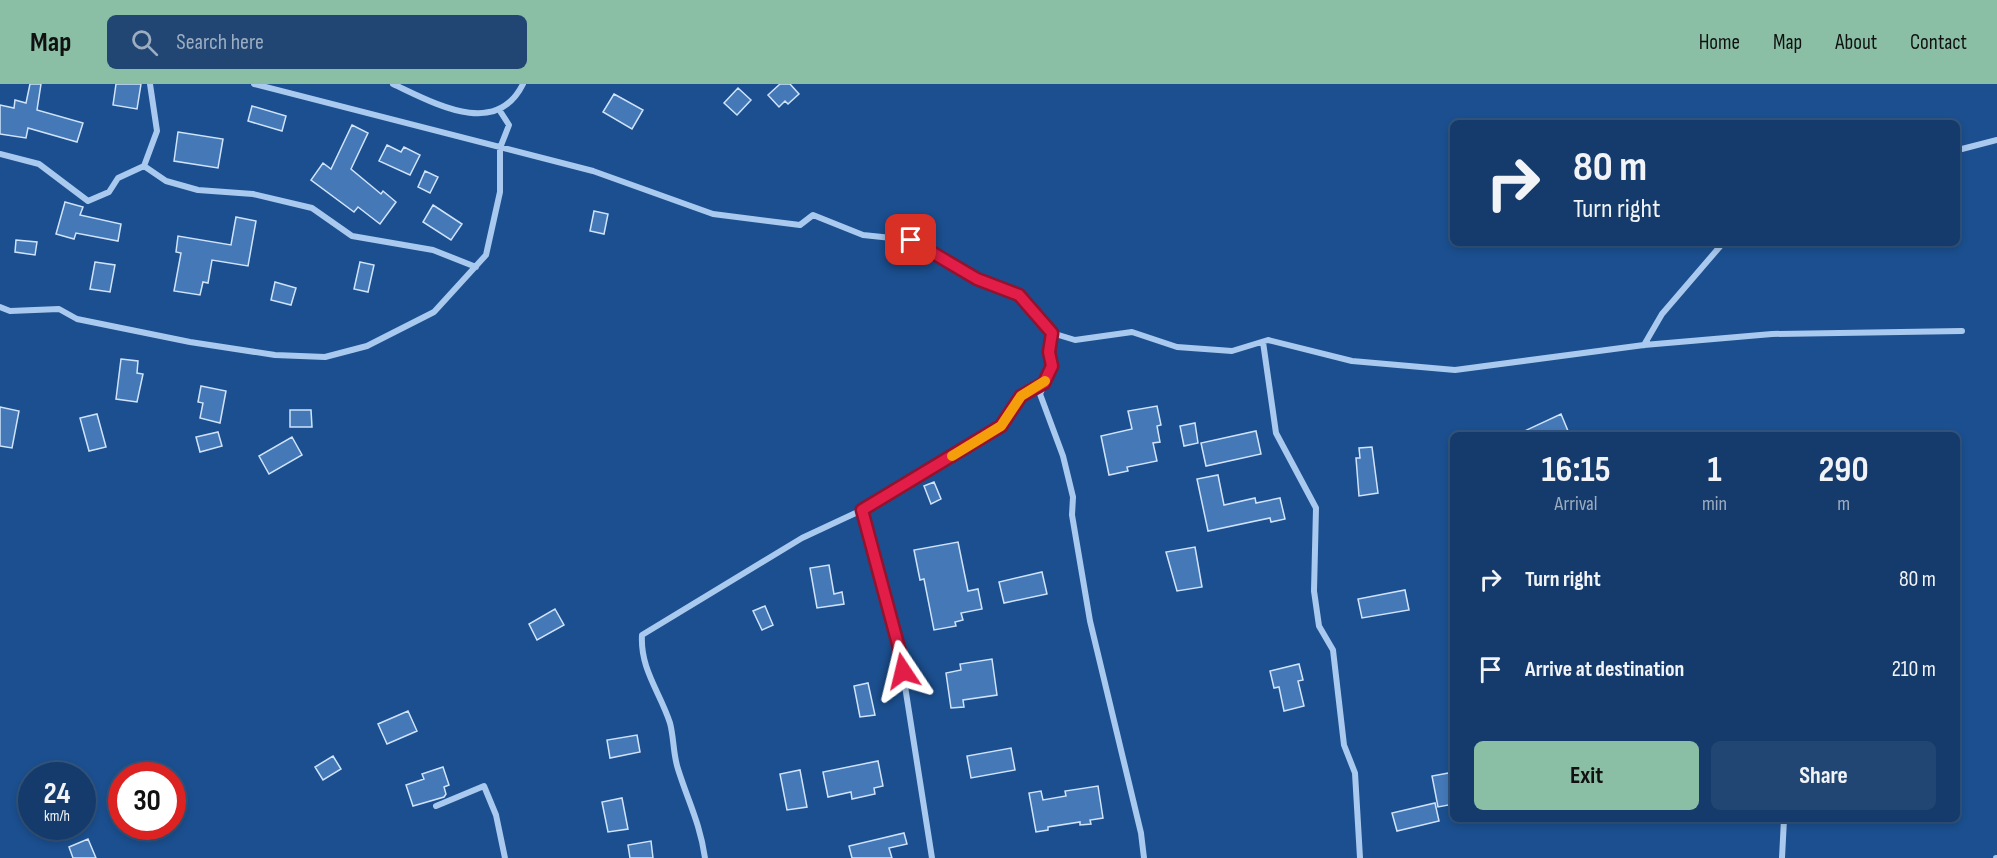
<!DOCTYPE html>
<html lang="en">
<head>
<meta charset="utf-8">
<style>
	:root { --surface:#143b6b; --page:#214673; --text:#f1f3f6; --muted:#9dadc1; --line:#33557e; --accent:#8abfa5 }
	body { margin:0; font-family:"Sofia Sans Condensed",sans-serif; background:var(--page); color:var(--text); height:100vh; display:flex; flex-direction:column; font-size:22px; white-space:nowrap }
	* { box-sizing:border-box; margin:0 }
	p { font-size:20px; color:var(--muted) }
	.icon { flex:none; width:33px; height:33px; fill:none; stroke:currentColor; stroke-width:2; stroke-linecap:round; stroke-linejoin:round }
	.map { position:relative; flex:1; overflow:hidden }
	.drawer { position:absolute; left:1450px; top:348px; width:510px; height:390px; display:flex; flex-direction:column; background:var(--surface); border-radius:9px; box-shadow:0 3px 9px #0003,0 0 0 2px var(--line) }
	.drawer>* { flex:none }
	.guide { position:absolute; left:1450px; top:36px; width:510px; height:126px; border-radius:9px; box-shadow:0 3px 9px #0003,0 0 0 2px var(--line); background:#143b6b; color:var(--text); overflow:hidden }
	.speed { position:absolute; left:18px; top:678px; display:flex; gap:12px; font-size:30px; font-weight:700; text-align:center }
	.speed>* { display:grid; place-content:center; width:78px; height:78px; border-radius:50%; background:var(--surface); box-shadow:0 3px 9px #0003,0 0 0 2px var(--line); line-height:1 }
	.speed small { font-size:15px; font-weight:400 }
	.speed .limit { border:9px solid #d22; background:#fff; color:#111 }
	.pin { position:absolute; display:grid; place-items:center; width:51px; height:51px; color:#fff; margin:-26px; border-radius:12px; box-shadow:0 3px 9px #0006 }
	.me { position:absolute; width:66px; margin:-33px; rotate:350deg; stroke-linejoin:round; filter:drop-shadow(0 0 4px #0008) }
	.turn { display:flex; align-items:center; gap:21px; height:126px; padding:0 24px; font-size:27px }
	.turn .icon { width:78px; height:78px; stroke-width:2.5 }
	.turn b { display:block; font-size:42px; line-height:51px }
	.eta { display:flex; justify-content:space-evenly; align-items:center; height:102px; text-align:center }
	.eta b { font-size:36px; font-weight:700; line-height:42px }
	.button { display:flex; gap:12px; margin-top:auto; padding:12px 24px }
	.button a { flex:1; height:69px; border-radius:9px; background:var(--accent); color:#111; font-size:24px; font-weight:700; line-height:69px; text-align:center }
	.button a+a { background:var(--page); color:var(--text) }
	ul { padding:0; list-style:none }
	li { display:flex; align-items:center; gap:18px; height:90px; padding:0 24px }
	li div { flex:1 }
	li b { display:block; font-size:22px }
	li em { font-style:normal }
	header { display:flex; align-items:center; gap:36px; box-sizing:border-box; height:84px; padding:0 30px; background:var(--accent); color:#111 }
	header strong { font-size:28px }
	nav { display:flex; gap:33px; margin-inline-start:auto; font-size:21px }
	.search { width:420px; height:54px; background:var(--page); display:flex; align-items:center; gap:15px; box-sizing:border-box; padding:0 21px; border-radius:9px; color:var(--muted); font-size:22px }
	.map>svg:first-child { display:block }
	.building { fill:#4478b7; stroke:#cfe3fa; stroke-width:1.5 }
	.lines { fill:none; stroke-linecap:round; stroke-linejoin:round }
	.street { stroke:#a9c9ee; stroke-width:6 }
	.route-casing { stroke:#92132f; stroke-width:15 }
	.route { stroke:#e11d48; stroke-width:10 }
	.slow { stroke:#f59e0b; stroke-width:10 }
</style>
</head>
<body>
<header>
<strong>Map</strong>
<div class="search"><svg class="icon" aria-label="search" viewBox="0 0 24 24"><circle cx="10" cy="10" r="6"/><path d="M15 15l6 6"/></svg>Search here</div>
<nav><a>Home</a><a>Map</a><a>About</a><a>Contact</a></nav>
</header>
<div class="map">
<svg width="1997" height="774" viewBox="0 0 1997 774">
	<rect width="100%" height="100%" fill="#1b4f8f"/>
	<path class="building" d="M 30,0 L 41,0 L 37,26 L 83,39 L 77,58 L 28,44 L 26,54 L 0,50 L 0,21 L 14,24 L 15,16 L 26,19 Z
		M 116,0 L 141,0 L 137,25 L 113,21 Z
		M 780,0 L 790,0 L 799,10 L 788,20 L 785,17 L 779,23 L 768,11 Z
		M 738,4 L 751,16 L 737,31 L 724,19 Z
		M 614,10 L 643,26 L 632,45 L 603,28 Z
		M 252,22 L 286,32 L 282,47 L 248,37 Z
		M 352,41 L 368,49 L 351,85 L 381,110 L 383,107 L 396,118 L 380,140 L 358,123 L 354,128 L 311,96 L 323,79 L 331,85 Z
		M 178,48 L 223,55 L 218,84 L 174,77 Z
		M 387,61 L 401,68 L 404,63 L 420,71 L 410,91 L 379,77 Z
		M 425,87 L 438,93 L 430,109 L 418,103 Z
		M 65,118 L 83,123 L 80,131 L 121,140 L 118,157 L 76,149 L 74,155 L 56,150 Z
		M 433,121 L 462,140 L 451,156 L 423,138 Z
		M 594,127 L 608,130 L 604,150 L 590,147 Z
		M 236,133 L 256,137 L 248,182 L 212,176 L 208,199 L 203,198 L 200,211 L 174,207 L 181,169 L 176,168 L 178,152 L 231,161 Z
		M 16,156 L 37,158 L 35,171 L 15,168 Z
		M 95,178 L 115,181 L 110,208 L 90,205 Z
		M 360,178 L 374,181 L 368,208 L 354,205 Z
		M 275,198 L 296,204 L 291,221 L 271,216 Z
		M 121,275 L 138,277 L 137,289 L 143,290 L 137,318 L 116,315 Z
		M 201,302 L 226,307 L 220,339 L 200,334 L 203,319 L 198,318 Z
		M 1157,322 L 1161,341 L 1157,342 L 1160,358 L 1153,359 L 1157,377 L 1127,383 L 1128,387 L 1109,391 L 1101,352 L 1132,345 L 1128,327 Z
		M 0,323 L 19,327 L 12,364 L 0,362 Z
		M 290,326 L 311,326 L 312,343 L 290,343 Z
		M 97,330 L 106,363 L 89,367 L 80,334 Z
		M 1561,330 L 1568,347 L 1560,351 L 1516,351 Z
		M 1195,339 L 1198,359 L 1184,362 L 1180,342 Z
		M 1256,347 L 1261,370 L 1206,382 L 1201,359 Z
		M 218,348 L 222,362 L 200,368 L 196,353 Z
		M 292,353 L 302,371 L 269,390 L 259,372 Z
		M 1372,363 L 1378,409 L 1359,412 L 1356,374 L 1360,374 L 1359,364 Z
		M 1218,391 L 1224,421 L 1255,414 L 1256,419 L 1280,414 L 1285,435 L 1271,438 L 1270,434 L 1208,447 L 1197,395 Z
		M 934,398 L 941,415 L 931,420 L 924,402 Z
		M 958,458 L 968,507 L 978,505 L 982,525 L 961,529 L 963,536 L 955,538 L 956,542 L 934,546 L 924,495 L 920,496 L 914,466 Z
		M 1195,463 L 1202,503 L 1177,507 L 1166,468 Z
		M 829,481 L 834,510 L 842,508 L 844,520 L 817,524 L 810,484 Z
		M 1042,488 L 1047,510 L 1004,519 L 999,498 Z
		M 1405,506 L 1409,526 L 1362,534 L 1358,515 Z
		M 765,522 L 773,541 L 762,546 L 753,527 Z
		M 555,525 L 564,541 L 537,556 L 529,540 Z
		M 992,575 L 997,611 L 963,616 L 964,623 L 951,624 L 946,589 L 961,586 L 960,580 Z
		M 1299,580 L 1303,596 L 1298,597 L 1304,622 L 1284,627 L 1279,603 L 1274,604 L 1270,587 Z
		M 868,599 L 875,631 L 860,633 L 854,602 Z
		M 408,627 L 417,647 L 387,660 L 378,640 Z
		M 637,651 L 640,668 L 610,674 L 607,656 Z
		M 1011,664 L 1015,686 L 971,694 L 967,672 Z
		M 333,672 L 341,685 L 323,696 L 315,683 Z
		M 878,677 L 883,702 L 874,704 L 875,710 L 852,715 L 851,708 L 828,713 L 823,688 Z
		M 443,683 L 449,701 L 444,703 L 446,710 L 444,713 L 413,722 L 406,701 L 424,695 L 422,690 Z
		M 800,686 L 807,723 L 787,726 L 780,690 Z
		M 1454,688 L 1454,720 L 1438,723 L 1432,692 Z
		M 1098,702 L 1103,734 L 1090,736 L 1091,740 L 1080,741 L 1080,738 L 1048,743 L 1048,746 L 1036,748 L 1029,709 L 1041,707 L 1043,716 L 1066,712 L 1065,707 Z
		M 622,714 L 628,745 L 608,748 L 602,718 Z
		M 1435,719 L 1439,737 L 1397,747 L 1392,729 Z
		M 904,749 L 907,760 L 889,764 L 892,774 L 852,774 L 849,762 Z
		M 88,755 L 96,774 L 73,774 L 69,763 Z
		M 651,757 L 653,774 L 630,774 L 628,761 Z"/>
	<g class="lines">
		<path class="street" d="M 254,0 L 593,87 L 713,130 L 800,141 L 813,131 L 863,151 L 911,156 L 977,195 L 1019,211 L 1052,249 L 1075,256 L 1132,248 L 1177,263 L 1232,267 L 1268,256 L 1352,277 L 1455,286 L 1644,261 L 1772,250 L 1962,247
			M 393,0 C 434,19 496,55 523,0
			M 1958,66 L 1997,56
			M 0,70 L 39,80 L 88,117 L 109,108 L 118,94 L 144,82 L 157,47 L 150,0
			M 144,82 L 166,97 L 198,106 L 253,110 L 312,124 L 352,152 L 433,166 L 476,183
			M 0,223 L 10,227 L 59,225 L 77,235 L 190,258 L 275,271 L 325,273 L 367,262 L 434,228 L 486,171 L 500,108 L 500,64 L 509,41 L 500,27
			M 1052,249 L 1049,268 L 1052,282 L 1040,310 L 1063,372 L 1073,413 L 1072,431 L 1090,537 L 1141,749 L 1144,774
			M 1263,258 L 1276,349 L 1316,424 L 1314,507 L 1319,542 L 1333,566 L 1344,661 L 1355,689 L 1360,774
			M 1644,261 L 1662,230 L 1723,159
			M 436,722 L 484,702 L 496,731 L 505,774
			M 705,774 C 700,739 688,717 678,685 C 673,670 674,654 670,639 C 660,608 640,585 642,551 L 802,454 L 862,426
			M 932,774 L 899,564 L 862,426 L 1001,342 L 1021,312 L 1044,299
			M 1782,774 L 1784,735
			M 1996,774 L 1997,774"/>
	</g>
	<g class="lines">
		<defs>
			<path id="route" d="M 903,587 L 899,564 L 862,426 L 1001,342 L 1021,312 L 1044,299 L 1052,282 L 1049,268 L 1052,249 L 1019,211 L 977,195 L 911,156"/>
		</defs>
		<use href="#route" class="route-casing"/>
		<use href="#route" class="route"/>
		<path class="slow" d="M 952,372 L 1001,342 L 1021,312 L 1045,297"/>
	</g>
</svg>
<div class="speed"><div>24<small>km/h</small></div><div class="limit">30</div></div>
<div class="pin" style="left:911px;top:156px;background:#d93025"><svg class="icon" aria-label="arrive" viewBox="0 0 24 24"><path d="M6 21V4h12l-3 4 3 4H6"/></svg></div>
<svg class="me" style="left:903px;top:587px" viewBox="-20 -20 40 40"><path d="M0-17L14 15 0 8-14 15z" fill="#e11d48" stroke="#fff" stroke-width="4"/></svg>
<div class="guide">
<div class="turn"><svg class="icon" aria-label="right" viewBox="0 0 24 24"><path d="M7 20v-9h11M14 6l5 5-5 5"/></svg><div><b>80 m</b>Turn right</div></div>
</div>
<section class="drawer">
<div class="eta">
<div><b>16:15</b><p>Arrival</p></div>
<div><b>1</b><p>min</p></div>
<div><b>290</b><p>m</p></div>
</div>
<ul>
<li><svg class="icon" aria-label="right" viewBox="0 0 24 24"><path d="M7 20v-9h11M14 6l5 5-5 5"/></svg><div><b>Turn right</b></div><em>80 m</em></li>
<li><svg class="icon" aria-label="arrive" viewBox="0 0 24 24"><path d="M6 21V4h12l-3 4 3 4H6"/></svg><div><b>Arrive at destination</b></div><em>210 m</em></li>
</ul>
<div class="button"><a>Exit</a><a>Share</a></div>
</section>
</div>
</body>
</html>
